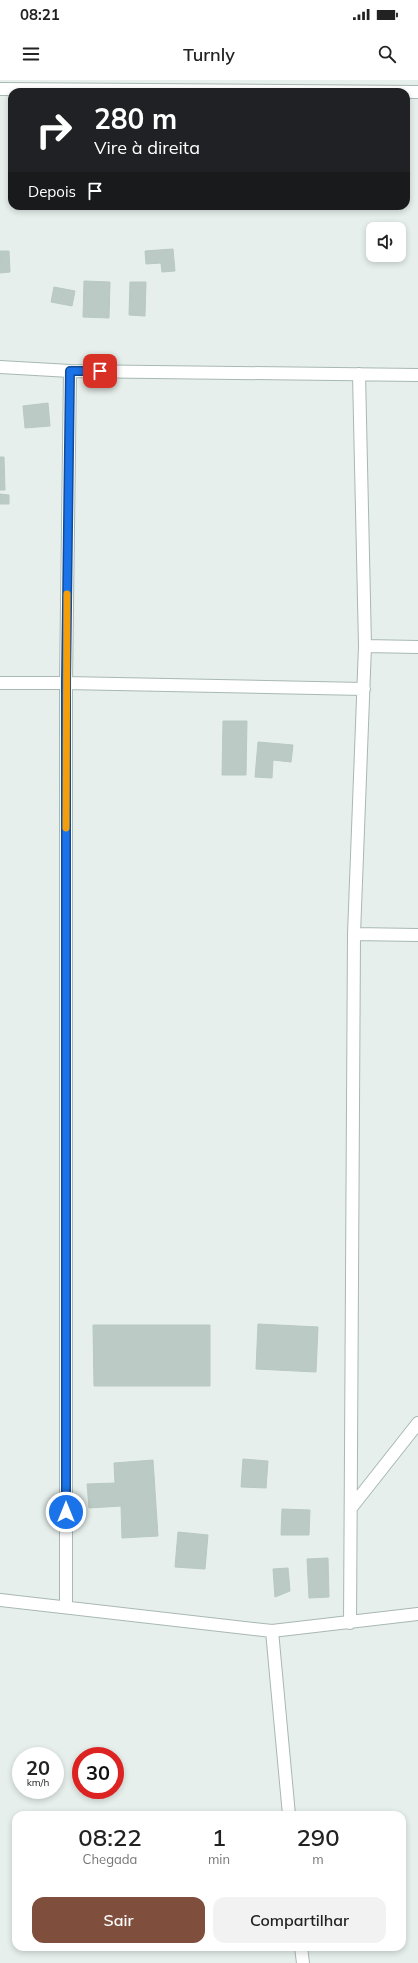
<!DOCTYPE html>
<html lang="pt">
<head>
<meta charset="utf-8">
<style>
	:root { --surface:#fff; --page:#f2f2f2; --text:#222; --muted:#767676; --accent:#804e3d }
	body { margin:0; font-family:Mulish,sans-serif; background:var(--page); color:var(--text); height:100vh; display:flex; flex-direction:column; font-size:15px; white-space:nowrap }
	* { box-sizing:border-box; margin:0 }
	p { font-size:13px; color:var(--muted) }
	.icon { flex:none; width:22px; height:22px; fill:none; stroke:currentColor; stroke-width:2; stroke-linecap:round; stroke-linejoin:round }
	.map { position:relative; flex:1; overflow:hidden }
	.details { position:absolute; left:12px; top:1731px; width:394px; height:140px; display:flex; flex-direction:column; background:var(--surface); border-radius:12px; box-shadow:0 2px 6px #0003 }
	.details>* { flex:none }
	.guide { position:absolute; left:8px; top:8px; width:402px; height:122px; border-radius:12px; box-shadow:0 2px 6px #0003; background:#202124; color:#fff; overflow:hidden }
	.controls { position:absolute; left:366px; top:142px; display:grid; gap:8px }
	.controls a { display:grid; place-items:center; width:40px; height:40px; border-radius:8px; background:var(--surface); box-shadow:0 2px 6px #0003; font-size:20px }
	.speed { position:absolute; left:12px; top:1667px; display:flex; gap:8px; font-size:20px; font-weight:700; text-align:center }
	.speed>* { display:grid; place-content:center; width:52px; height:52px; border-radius:50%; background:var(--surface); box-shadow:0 2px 6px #0003; line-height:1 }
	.speed small { font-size:10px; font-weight:400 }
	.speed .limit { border:6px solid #d22; background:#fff; color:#111 }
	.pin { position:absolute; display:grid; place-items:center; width:34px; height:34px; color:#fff; margin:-17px; border-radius:8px; box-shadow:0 2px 6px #0006 }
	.me { position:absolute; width:44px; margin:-22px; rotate:0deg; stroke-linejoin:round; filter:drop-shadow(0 0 3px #0008) }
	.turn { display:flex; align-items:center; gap:14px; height:84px; padding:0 20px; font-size:18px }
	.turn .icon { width:52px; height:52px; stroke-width:2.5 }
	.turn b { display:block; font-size:28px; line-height:34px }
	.then { display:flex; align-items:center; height:38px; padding:0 20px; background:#0003; gap:8px; font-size:15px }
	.eta { display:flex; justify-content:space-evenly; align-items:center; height:68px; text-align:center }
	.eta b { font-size:24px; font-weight:600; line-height:28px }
	.action { display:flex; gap:8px; margin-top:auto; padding:8px 20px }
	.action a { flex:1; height:46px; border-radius:12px; background:var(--accent); color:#fff; font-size:16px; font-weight:600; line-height:46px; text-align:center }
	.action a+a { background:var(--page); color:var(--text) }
	.status { display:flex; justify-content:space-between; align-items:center; height:28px; padding:0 20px; background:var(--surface); direction:ltr }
	.status svg { height:11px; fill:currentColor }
	header { display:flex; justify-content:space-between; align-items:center; height:52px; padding:0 20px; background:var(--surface); font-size:18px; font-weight:600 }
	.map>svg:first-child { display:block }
	.building { fill:#bbcac4; stroke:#b8c9c2 }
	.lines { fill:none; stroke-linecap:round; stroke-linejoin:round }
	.minor-casing { stroke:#a8b8b2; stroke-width:14 }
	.minor { stroke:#fff; stroke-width:12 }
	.route-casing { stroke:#114b97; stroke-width:10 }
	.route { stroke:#1a73e8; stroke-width:7 }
	.slow { stroke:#f59e0b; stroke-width:7 }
</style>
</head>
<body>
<div class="status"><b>08:21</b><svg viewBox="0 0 49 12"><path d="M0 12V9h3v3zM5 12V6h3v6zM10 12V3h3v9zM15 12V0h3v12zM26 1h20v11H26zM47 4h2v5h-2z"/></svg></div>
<header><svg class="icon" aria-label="menu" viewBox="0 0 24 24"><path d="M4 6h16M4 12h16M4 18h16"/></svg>Turnly<svg class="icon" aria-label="search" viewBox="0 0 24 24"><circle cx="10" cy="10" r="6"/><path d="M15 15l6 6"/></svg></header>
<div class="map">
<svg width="418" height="1883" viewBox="0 0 418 1883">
	<rect width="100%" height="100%" fill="#e6efeb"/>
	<path class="building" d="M 173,169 L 175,191 L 162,192 L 161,183 L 146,184 L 145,171 Z
		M 0,171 L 9,171 L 10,192 L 0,193 Z
		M 84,201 L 110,202 L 109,238 L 83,237 Z
		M 130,202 L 146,202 L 145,236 L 129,235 Z
		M 54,207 L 75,211 L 72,226 L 51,222 Z
		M 48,323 L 50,346 L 25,348 L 23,326 Z
		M 0,377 L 4,377 L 5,410 L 0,410 Z
		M 0,414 L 9,415 L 9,424 L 0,424 Z
		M 223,641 L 247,641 L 246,695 L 222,695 Z
		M 258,662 L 293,665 L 291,682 L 273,680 L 272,698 L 255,697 Z
		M 258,1244 L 318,1247 L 316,1292 L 256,1289 Z
		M 93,1245 L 210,1245 L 210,1306 L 94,1306 Z
		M 243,1379 L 268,1381 L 266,1408 L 241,1407 Z
		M 153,1380 L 158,1456 L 122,1458 L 121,1426 L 89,1428 L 87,1404 L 115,1403 L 114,1383 Z
		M 282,1429 L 310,1430 L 309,1455 L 281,1455 Z
		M 178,1452 L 208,1455 L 205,1489 L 175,1487 Z
		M 328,1478 L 329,1517 L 309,1518 L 307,1479 Z
		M 288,1488 L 290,1511 L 275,1517 L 273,1489 Z"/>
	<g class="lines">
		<defs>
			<path id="minor" d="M 0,9 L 418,12
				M 0,287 L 70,291 L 418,295
				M 365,566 L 418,567
				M 0,603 L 66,603 L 364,609
				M 354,854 L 418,855
				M 351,1428 L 418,1343
				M 0,1520 L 272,1551 L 418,1534
				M 66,1527 L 66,603 L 70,291
				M 350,1543 L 354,854 L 365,566 L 359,294
				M 272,1551 L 289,1735
				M 301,1867 L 303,1883"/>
		</defs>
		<use href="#minor" class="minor-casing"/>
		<use href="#minor" class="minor"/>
	</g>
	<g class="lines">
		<defs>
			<path id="route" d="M 66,1432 L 66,603 L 70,291 L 100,291"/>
		</defs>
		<use href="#route" class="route-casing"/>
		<use href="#route" class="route"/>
		<path class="slow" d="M 66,748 L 67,514"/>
	</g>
</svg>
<div class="controls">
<a><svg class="icon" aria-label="sound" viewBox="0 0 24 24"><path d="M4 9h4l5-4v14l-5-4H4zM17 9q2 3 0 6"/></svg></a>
</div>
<div class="speed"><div>20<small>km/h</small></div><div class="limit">30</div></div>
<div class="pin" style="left:100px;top:291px;background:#d93025"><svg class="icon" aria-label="arrive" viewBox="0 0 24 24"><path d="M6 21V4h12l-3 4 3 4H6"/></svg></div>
<svg class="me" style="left:66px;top:1432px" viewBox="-20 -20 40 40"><circle r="17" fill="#1a73e8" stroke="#fff" stroke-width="3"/><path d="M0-11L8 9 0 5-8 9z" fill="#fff"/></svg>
<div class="guide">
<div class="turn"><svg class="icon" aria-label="right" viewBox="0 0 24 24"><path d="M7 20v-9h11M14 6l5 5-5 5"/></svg><div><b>280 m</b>Vire à direita</div></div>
<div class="then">Depois<svg class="icon" aria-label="arrive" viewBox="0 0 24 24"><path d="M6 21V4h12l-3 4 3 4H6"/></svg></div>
</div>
<section class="details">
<div class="eta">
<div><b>08:22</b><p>Chegada</p></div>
<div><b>1</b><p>min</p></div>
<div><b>290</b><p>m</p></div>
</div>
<div class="action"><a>Sair</a><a>Compartilhar</a></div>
</section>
</div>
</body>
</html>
